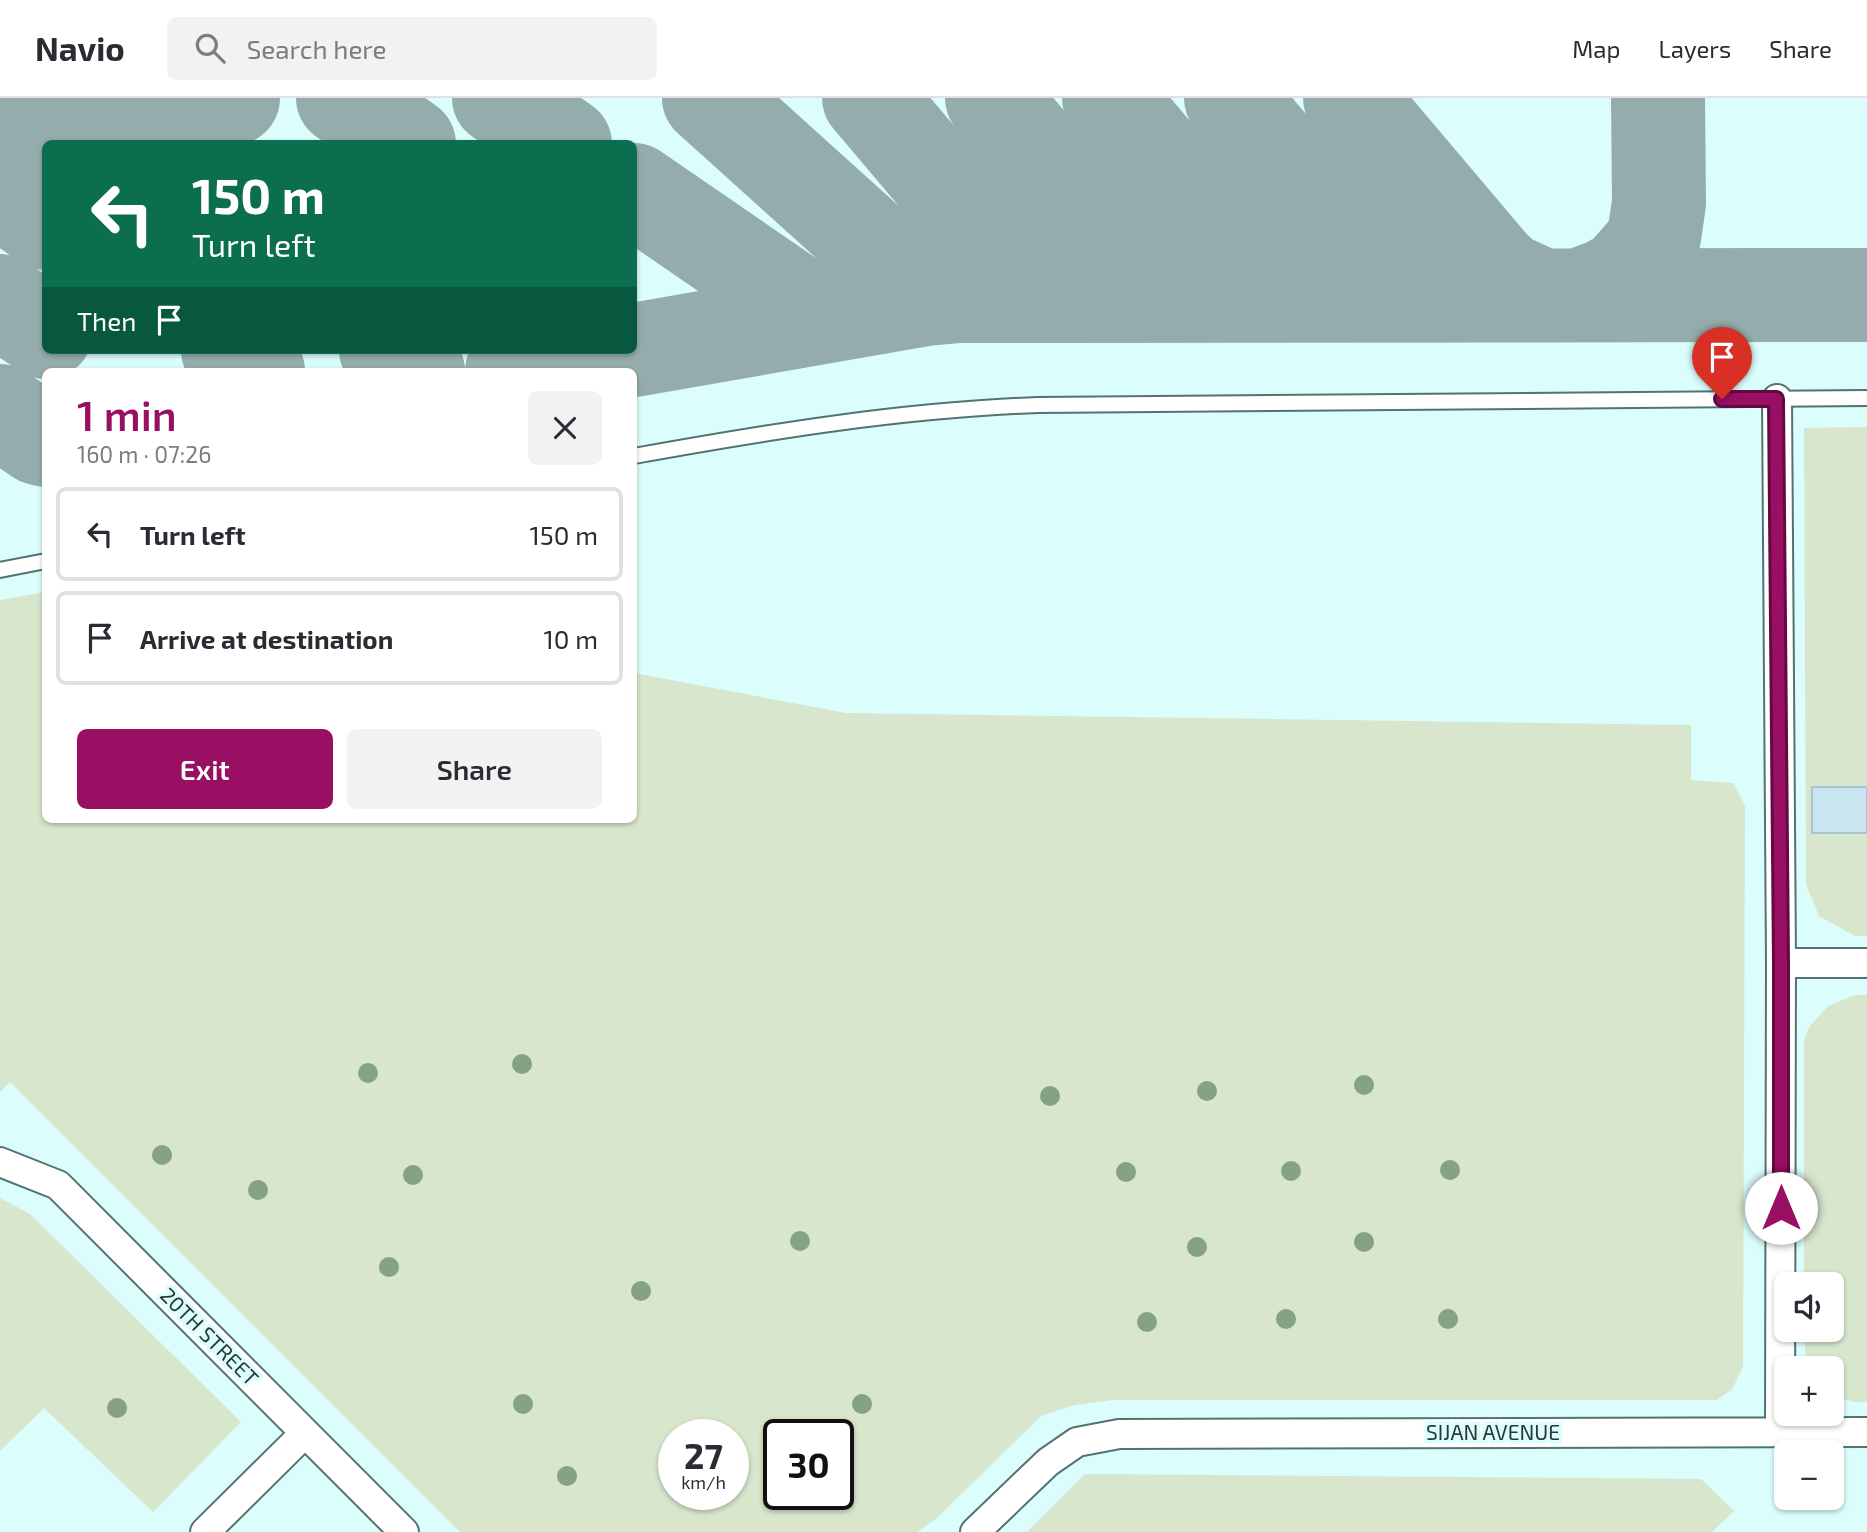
<!DOCTYPE html>
<html lang="en">
<head>
<meta charset="utf-8">
<style>
	:root { --surface:#fff; --page:#f2f2f3; --text:#2b2b33; --muted:#7c7c81; --line:#e1e1e2; --accent:#980f64 }
	body { margin:0; font-family:"Exo 2",sans-serif; background:var(--page); color:var(--text); height:100vh; display:flex; flex-direction:column; font-size:26px; white-space:nowrap }
	* { box-sizing:border-box; margin:0 }
	p { font-size:23px; color:var(--muted) }
	.icon { flex:none; width:38px; height:38px; fill:none; stroke:currentColor; stroke-width:2; stroke-linecap:round; stroke-linejoin:round }
	.map { position:relative; flex:1; overflow:hidden }
	.sheet { position:absolute; left:42px; top:270px; width:595px; height:455px; display:flex; flex-direction:column; background:var(--surface); border-radius:10px; box-shadow:0 2px 5px #0004 }
	.sheet>* { flex:none }
	.hud { position:absolute; left:42px; top:42px; width:595px; height:214px; border-radius:10px; box-shadow:0 2px 5px #0004; background:#0b6e4f; color:#fff; overflow:hidden }
	.fabs { position:absolute; left:1774px; top:1174px; display:grid; gap:14px }
	.fabs a { display:grid; place-items:center; width:70px; height:70px; border-radius:10px; background:var(--surface); box-shadow:0 2px 5px #0004; font-size:35px }
	.speed { position:absolute; left:658px; top:1321px; display:flex; gap:14px; font-size:35px; font-weight:700; text-align:center }
	.speed>* { display:grid; place-content:center; width:91px; height:91px; border-radius:50%; background:var(--surface); box-shadow:0 2px 5px #0004; line-height:1 }
	.speed small { font-size:18px; font-weight:400 }
	.speed .limit { border:4px solid #111; border-radius:10px; background:#fff; color:#111 }
	.pin { position:absolute; display:grid; place-items:center; width:60px; height:60px; color:#fff; margin:-72px -30px; border-radius:50% 50% 50% 0; rotate:-45deg; box-shadow:0 0 7px #0007 }
	.pin .icon { rotate:45deg }
	.me { position:absolute; width:77px; margin:-38px; rotate:0deg; stroke-linejoin:round; filter:drop-shadow(0 0 5px #0008) }
	.turn { display:flex; align-items:center; gap:24px; height:147px; padding:0 35px; font-size:32px }
	.turn .icon { width:91px; height:91px; stroke-width:2.5 }
	.turn b { display:block; font-size:49px; line-height:60px }
	.then { display:flex; align-items:center; height:66px; padding:0 35px; background:#0003; gap:14px; font-size:26px }
	.round { display:grid; place-items:center; flex:none; width:74px; height:74px; border-radius:10px; background:var(--page) }
	.overview { display:flex; align-items:center; justify-content:space-between; height:119px; padding:0 35px }
	h1 { font-size:42px; font-weight:600; line-height:52px; color:var(--accent) }
	.action { display:flex; gap:14px; margin-top:auto; padding:14px 35px }
	.action a { flex:1; height:80px; border-radius:10px; background:var(--accent); color:#fff; font-size:28px; font-weight:600; line-height:80px; text-align:center }
	.action a+a { background:var(--page); color:var(--text) }
	ul { padding:0; list-style:none }
	li { display:flex; align-items:center; gap:21px; height:94px; margin:0 14px 10px; padding:0 21px; border:4px solid var(--line); border-radius:10px }
	li div { flex:1 }
	li b { display:block; font-size:26px }
	li em { font-style:normal }
	header { display:flex; align-items:center; gap:42px; box-sizing:border-box; height:98px; padding:0 35px; background:var(--surface); border-bottom:2px solid var(--line) }
	header strong { font-size:33px }
	nav { display:flex; gap:38px; margin-inline-start:auto; font-size:24px }
	.search { width:490px; height:63px; background:var(--page); display:flex; align-items:center; gap:18px; box-sizing:border-box; padding:0 24px; border-radius:10px; color:var(--muted); font-size:26px }
	.map>svg:first-child { display:block }
	.green { fill:#d7e6cc; fill-rule:evenodd }
	.lines { fill:none; stroke-linecap:round; stroke-linejoin:round }
	.taxiway { stroke:#94adac; stroke-width:94 }
	.building { fill:#c8e5f1; stroke:#a8c5d1; stroke-width:2 }
	.service-casing { stroke:#547271; stroke-width:18 }
	.minor-casing { stroke:#547271; stroke-width:32 }
	.service { stroke:#fff; stroke-width:14 }
	.minor { stroke:#fff; stroke-width:28 }
	.tree { fill:#85a285 }
	.route-casing { stroke:#630a41; stroke-width:18 }
	.route { stroke:#980f64; stroke-width:12 }
	.labels { text-anchor:middle; stroke-width:7; stroke-linejoin:round; paint-order:stroke }
	.street-label { font-size:21px; fill:#2a3737; stroke:#dbfdfb }
</style>
</head>
<body>
<header>
<strong>Navio</strong>
<div class="search"><svg class="icon" aria-label="search" viewBox="0 0 24 24"><circle cx="10" cy="10" r="6"/><path d="M15 15l6 6"/></svg>Search here</div>
<nav><a>Map</a><a>Layers</a><a>Share</a></nav>
</header>
<div class="map">
<svg width="1867" height="1434" viewBox="0 0 1867 1434">
	<rect width="100%" height="100%" fill="#dbfdfb"/>
	<path class="green" d="M 1867,329 L 1867,689 L 1813,689 L 1813,735 L 1867,735 L 1867,838 L 1855,838 L 1819,818 L 1806,786 L 1804,330 Z
		M 45,494 L 46,721 L 634,721 L 634,575 L 846,615 L 1691,627 L 1691,682 L 1733,685 L 1745,708 L 1743,1269 L 1732,1291 L 1717,1302 L 1113,1302 L 1075,1307 L 1041,1318 L 937,1420 L 917,1434 L 460,1434 L 10,984 L 0,994 L 0,502 ZM 674,1337 L 733,1337 L 733,1396 L 674,1396 ZM 779,1337 L 838,1337 L 838,1396 L 779,1396 Z
		M 1855,897 L 1867,897 L 1867,1304 L 1854,1304 L 1832,1297 L 1832,1270 L 1811,1270 C 1805,1259 1804,1245 1804,1232 L 1832,1232 L 1832,1186 L 1804,1186 L 1804,942 L 1810,928 L 1828,908 Z
		M 0,1100 L 30,1116 L 241,1324 L 153,1414 L 44,1310 L 0,1353 Z
		M 1085,1376 L 1701,1381 L 1734,1413 L 1712,1434 L 1027,1434 Z"/>
	<g class="lines">
		<path class="taxiway" d="M 343,0 L 409,46
			M 499,0 L 565,46
			M 709,0 L 914,185 L 929,192 L 952,198
			M 869,0 L 1017,175 L 1030,184 L 1060,197
			M 992,0 L 1136,171 L 1149,184 L 1172,194 L 1190,197
			M 1109,0 L 1256,174 C 1271,187 1285,192 1305,197
			M 1231,0 L 1375,171 L 1388,183 L 1418,197
			M 1350,0 L 1493,169 L 1506,181 L 1541,197
			M 0,41 L 233,0
			M 634,92 L 813,215 L 827,218
			M 0,93 L 46,125
			M 1580,197 L 1607,187 L 1624,177 L 1646,152 L 1654,139 L 1659,105 L 1658,0
			M 0,203 L 46,234
			M 228,252 L 258,273
			M 386,252 L 418,273
			M 634,252 L 926,201 L 959,198 L 1867,197
			M 512,273 L 633,252
			M 0,313 L 39,340 L 46,342"/>
	</g>
	<path class="building" d="M 1812,689 L 1867,689 L 1867,735 L 1812,735 Z"/>
	<g class="lines">
		<defs>
			<path id="service" d="M 634,358 C 767,334 902,312 1038,307 L 1867,300
				M 0,472 L 46,463"/>
			<path id="minor" d="M 1777,301 L 1781,865 L 1780,1334
				M 1781,865 L 1867,865
				M 0,1064 L 58,1087 L 404,1434
				M 205,1434 L 305,1335
				M 975,1434 L 1048,1364 L 1077,1344 L 1119,1336 L 1867,1334"/>
		</defs>
		<use href="#service" class="service-casing"/>
		<use href="#minor" class="minor-casing"/>
		<use href="#service" class="service"/>
		<use href="#minor" class="minor"/>
	</g>
	<g class="tree">
		<circle cx="522" cy="966" r="10"/>
		<circle cx="368" cy="975" r="10"/>
		<circle cx="1364" cy="987" r="10"/>
		<circle cx="1207" cy="993" r="10"/>
		<circle cx="1050" cy="998" r="10"/>
		<circle cx="162" cy="1057" r="10"/>
		<circle cx="1450" cy="1072" r="10"/>
		<circle cx="1291" cy="1073" r="10"/>
		<circle cx="1126" cy="1074" r="10"/>
		<circle cx="413" cy="1077" r="10"/>
		<circle cx="258" cy="1092" r="10"/>
		<circle cx="800" cy="1143" r="10"/>
		<circle cx="1364" cy="1144" r="10"/>
		<circle cx="1197" cy="1149" r="10"/>
		<circle cx="389" cy="1169" r="10"/>
		<circle cx="641" cy="1193" r="10"/>
		<circle cx="1286" cy="1221" r="10"/>
		<circle cx="1448" cy="1221" r="10"/>
		<circle cx="1147" cy="1224" r="10"/>
		<circle cx="523" cy="1306" r="10"/>
		<circle cx="862" cy="1306" r="10"/>
		<circle cx="117" cy="1310" r="10"/>
		<circle cx="567" cy="1378" r="10"/>
	</g>
	<g class="lines">
		<defs>
			<path id="route" d="M 1722,301 L 1776,301 L 1781,865 L 1781,1110"/>
		</defs>
		<use href="#route" class="route-casing"/>
		<use href="#route" class="route"/>
	</g>
	<g class="labels">
		<g class="street-label">
			<text transform="translate(209 1239) rotate(45)" y="7">20TH STREET</text>
			<text x="1493" y="1342">SIJAN AVENUE</text>
		</g>
	</g>
</svg>
<div class="fabs">
<a><svg class="icon" aria-label="sound" viewBox="0 0 24 24"><path d="M4 9h4l5-4v14l-5-4H4zM17 9q2 3 0 6"/></svg></a>
<a>+</a>
<a>−</a>
</div>
<div class="speed"><div>27<small>km/h</small></div><div class="limit">30</div></div>
<div class="pin" style="left:1722px;top:301px;background:#d93025"><svg class="icon" aria-label="arrive" viewBox="0 0 24 24"><path d="M6 21V4h12l-3 4 3 4H6"/></svg></div>
<svg class="me" style="left:1781px;top:1110px" viewBox="-20 -20 40 40"><circle r="19" fill="#fff"/><path d="M0-13L10 11 0 6-10 11z" fill="#980f64"/></svg>
<div class="hud">
<div class="turn"><svg class="icon" aria-label="left" viewBox="0 0 24 24"><path d="M17 20v-9H6M10 6l-5 5 5 5"/></svg><div><b>150 m</b>Turn left</div></div>
<div class="then">Then<svg class="icon" aria-label="arrive" viewBox="0 0 24 24"><path d="M6 21V4h12l-3 4 3 4H6"/></svg></div>
</div>
<section class="sheet">
<div class="overview"><div><h1>1 min</h1><p>160 m · 07:26</p></div><a class="round"><svg class="icon" aria-label="close" viewBox="0 0 24 24"><path d="M6 6l12 12M18 6L6 18"/></svg></a></div>
<ul>
<li><svg class="icon" aria-label="left" viewBox="0 0 24 24"><path d="M17 20v-9H6M10 6l-5 5 5 5"/></svg><div><b>Turn left</b></div><em>150 m</em></li>
<li><svg class="icon" aria-label="arrive" viewBox="0 0 24 24"><path d="M6 21V4h12l-3 4 3 4H6"/></svg><div><b>Arrive at destination</b></div><em>10 m</em></li>
</ul>
<div class="action"><a>Exit</a><a>Share</a></div>
</section>
</div>
</body>
</html>
